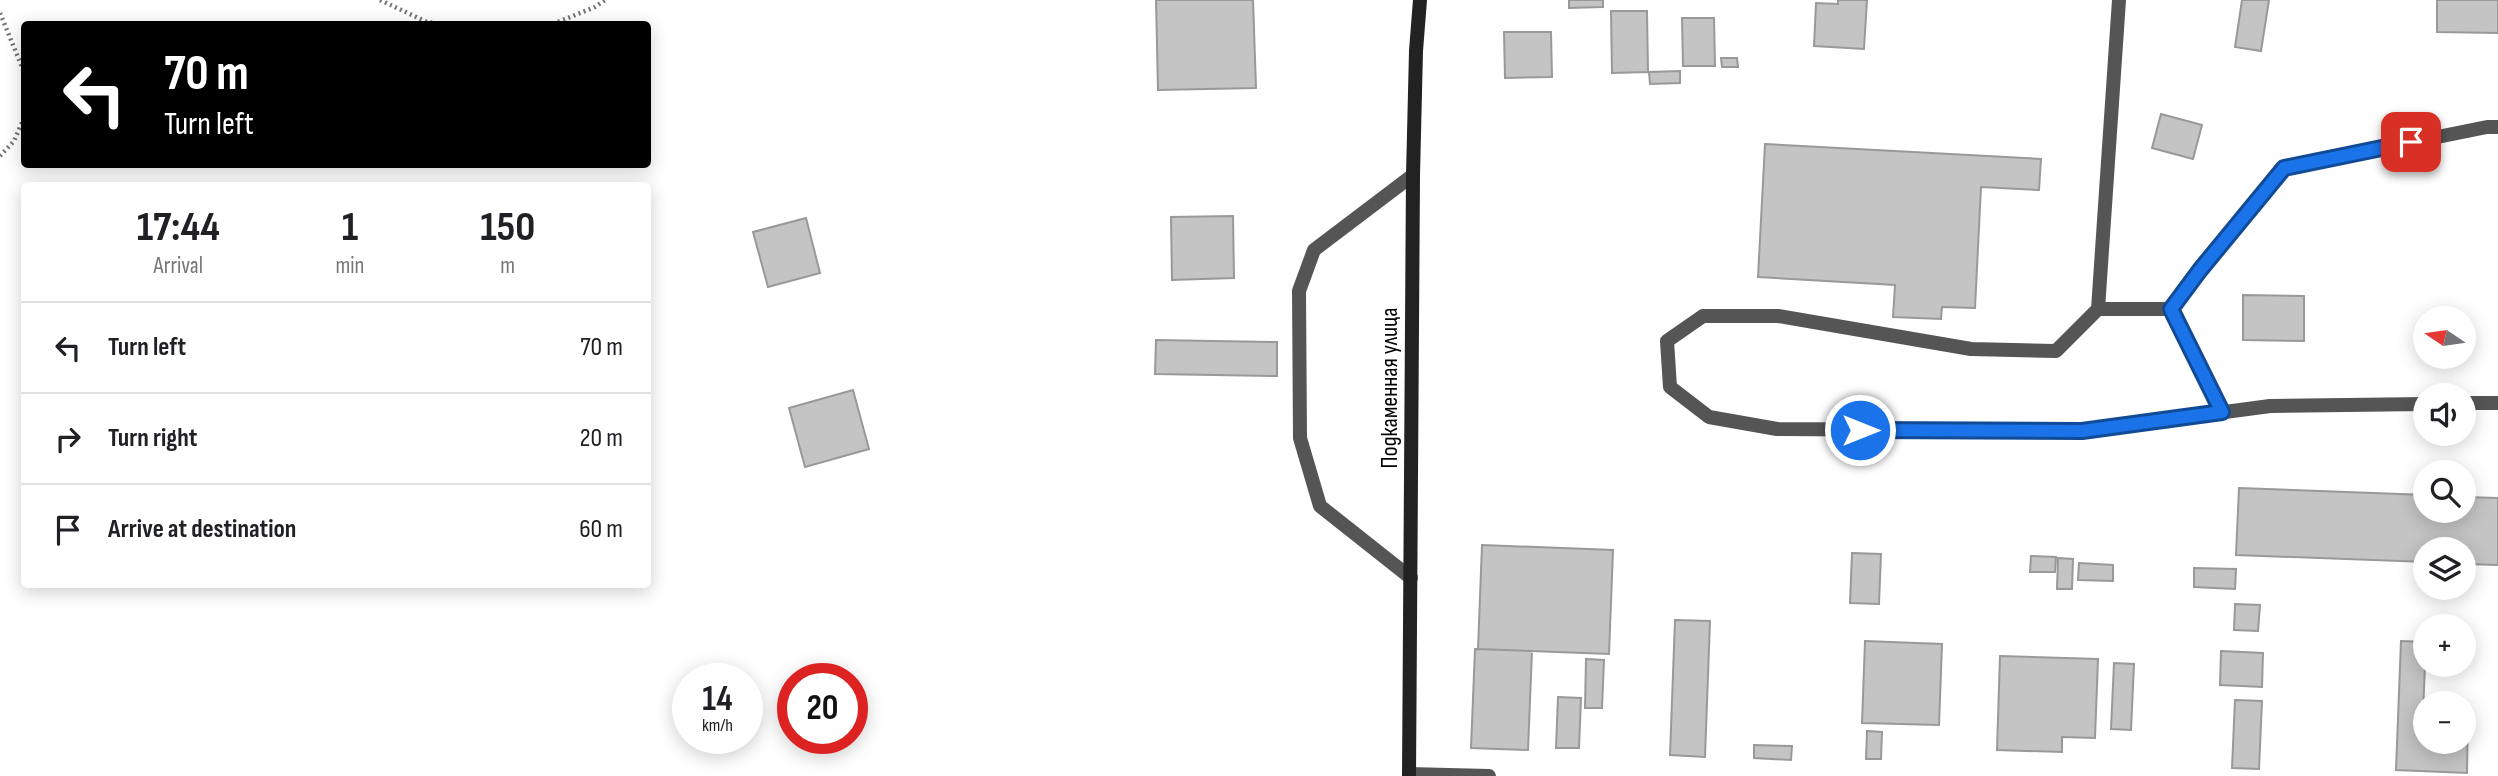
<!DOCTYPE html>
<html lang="en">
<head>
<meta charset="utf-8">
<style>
	:root { --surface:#fff; --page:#f2f2f2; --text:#202124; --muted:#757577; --line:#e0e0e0 }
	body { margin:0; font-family:"Sofia Sans Condensed",sans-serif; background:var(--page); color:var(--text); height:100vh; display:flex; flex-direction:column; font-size:26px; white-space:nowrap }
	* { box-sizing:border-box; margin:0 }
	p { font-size:23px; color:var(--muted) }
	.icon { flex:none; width:38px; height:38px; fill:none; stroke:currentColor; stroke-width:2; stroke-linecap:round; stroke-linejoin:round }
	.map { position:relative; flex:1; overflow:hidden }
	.drawer { position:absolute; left:21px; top:182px; width:630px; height:406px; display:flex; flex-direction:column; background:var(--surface); border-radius:7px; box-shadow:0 4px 18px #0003 }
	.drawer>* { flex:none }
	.banner { position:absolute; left:21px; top:21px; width:630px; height:147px; border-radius:7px; box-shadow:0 4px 18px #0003; background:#000; color:#fff; overflow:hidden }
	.needle { width:46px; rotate:283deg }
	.fabs { position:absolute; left:2413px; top:306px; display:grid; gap:14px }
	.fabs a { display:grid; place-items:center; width:63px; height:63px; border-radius:50%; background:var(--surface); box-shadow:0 4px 18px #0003; font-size:35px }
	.speed { position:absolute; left:672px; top:663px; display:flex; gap:14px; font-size:35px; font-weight:700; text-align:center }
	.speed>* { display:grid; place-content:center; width:91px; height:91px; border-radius:50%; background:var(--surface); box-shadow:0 4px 18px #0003; line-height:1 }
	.speed small { font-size:18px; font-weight:400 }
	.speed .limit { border:10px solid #d22; background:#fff; color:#111 }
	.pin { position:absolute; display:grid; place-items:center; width:60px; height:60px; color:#fff; margin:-30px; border-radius:14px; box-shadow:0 4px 10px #0006 }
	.me { position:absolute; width:77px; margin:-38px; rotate:90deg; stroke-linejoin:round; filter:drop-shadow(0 0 5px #0008) }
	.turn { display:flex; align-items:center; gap:24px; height:147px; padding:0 28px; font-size:32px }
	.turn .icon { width:91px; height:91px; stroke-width:2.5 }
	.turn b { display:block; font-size:49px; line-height:60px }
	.eta { display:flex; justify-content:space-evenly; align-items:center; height:119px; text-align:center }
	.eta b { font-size:42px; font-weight:700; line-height:49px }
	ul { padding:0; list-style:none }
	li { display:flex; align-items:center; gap:21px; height:91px; padding:0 28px; border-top:2px solid var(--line) }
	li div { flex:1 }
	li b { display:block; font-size:26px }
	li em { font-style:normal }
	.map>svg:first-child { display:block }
	.building { fill:#c4c4c4; stroke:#999; stroke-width:2 }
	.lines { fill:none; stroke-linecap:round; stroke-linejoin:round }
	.path { stroke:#777; stroke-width:4.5; stroke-dasharray:2 3.5; stroke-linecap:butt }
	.lane { stroke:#555; stroke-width:14 }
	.street { stroke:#555; stroke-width:14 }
	.secondary { stroke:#222; stroke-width:14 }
	.route-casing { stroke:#114b97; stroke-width:18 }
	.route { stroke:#1a73e8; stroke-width:12 }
	.labels { text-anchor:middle; stroke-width:6; stroke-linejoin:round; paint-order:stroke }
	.street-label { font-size:24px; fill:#000; stroke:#fff }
</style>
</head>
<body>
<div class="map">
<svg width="2498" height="776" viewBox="0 0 2498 776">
	<rect width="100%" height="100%" fill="#fff"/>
	<path class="building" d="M 1156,0 L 1253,0 L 1256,88 L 1158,90 Z
		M 1569,0 L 1603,0 L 1603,7 L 1569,8 Z
		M 1838,0 L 1867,0 L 1864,49 L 1814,46 L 1816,3 L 1838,4 Z
		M 2242,0 L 2269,0 L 2261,51 L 2235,47 Z
		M 2437,0 L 2498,0 L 2498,33 L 2437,32 Z
		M 1611,11 L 1647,11 L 1648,72 L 1612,73 Z
		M 1682,18 L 1714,18 L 1715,66 L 1683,66 Z
		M 1504,32 L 1551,32 L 1552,77 L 1505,78 Z
		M 1721,58 L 1737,58 L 1738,67 L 1722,67 Z
		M 1680,71 L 1680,83 L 1650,84 L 1649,72 Z
		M 2161,114 L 2202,125 L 2193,159 L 2152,148 Z
		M 1765,144 L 2041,159 L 2039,190 L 1981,187 L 1975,308 L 1942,307 L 1941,319 L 1893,317 L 1895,285 L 1758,277 Z
		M 1233,216 L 1234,278 L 1172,280 L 1171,217 Z
		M 806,218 L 820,273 L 768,287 L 753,232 Z
		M 2243,295 L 2304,296 L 2304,341 L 2243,340 Z
		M 1156,340 L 1277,342 L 1277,376 L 1155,374 Z
		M 853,390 L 869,449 L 805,467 L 789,408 Z
		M 2239,488 L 2426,495 L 2426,511 L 2464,511 L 2464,497 L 2498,498 L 2498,565 L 2464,564 L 2464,550 L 2426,550 L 2426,562 L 2236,555 Z
		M 1482,545 L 1613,550 L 1609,654 L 1478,649 Z
		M 1852,553 L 1881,554 L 1879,604 L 1850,603 Z
		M 2031,556 L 2056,557 L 2055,572 L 2030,572 Z
		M 2058,558 L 2073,559 L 2072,589 L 2057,589 Z
		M 2079,563 L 2113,565 L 2113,581 L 2078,580 Z
		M 2194,568 L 2236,569 L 2235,589 L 2194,587 Z
		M 2235,604 L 2260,605 L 2258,631 L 2234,630 Z
		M 1675,620 L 1710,621 L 1705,757 L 1670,755 Z
		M 1865,641 L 1942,644 L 1939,725 L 1862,723 Z
		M 2401,641 L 2426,642 L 2423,713 L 2426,713 L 2426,742 L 2464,742 L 2464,714 L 2468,714 L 2467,773 L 2396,770 Z
		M 1475,649 L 1532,651 L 1528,750 L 1471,748 Z
		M 2221,651 L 2263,653 L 2262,687 L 2220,685 Z
		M 2000,656 L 2098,659 L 2095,738 L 2062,737 L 2062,752 L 1997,750 Z
		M 1586,659 L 1604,660 L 1602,708 L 1585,708 Z
		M 2114,663 L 2134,664 L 2131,730 L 2111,729 Z
		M 1558,697 L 1581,698 L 1579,748 L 1556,748 Z
		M 2235,700 L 2262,701 L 2259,769 L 2232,768 Z
		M 1867,731 L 1882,732 L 1881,759 L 1866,759 Z
		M 1754,745 L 1792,746 L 1791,760 L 1754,758 Z"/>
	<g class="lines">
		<path class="path" d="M 380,0 L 427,22 L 442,24
			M 0,13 L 24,72
			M 553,24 L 595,7 L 605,0
			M 0,156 L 14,141 L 24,118"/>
		<path class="lane" d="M 2119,0 L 2098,309 L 2056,351 L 1971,349 L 1778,316 L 1703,316 L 1667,341 L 1670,387 L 1709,417 L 1777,429 L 2082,431 L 2270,406 L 2426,404
			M 2098,309 L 2171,309 L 2200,270 L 2284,168 L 2487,127 L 2498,127
			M 2171,309 L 2222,412
			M 2464,403 L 2498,403
			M 1411,578 L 1320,506 L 1300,438 L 1299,291 L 1314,250 L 1413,175"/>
		<path class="street" d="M 1409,774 L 1489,776"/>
		<path class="secondary" d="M 1409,776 L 1413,175 L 1416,51 L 1420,0"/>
	</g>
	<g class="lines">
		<defs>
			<path id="route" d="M 1860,430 L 2082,431 L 2222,412 L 2171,309 L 2200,270 L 2284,168 L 2411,142"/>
		</defs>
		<use href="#route" class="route-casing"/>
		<use href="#route" class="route"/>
	</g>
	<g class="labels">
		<g class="street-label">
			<text transform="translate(1389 388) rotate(-90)" y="8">Подкаменная улица</text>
		</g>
	</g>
</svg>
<div class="fabs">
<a><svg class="needle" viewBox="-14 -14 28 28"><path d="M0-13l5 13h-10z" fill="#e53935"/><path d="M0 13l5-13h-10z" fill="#757577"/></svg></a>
<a><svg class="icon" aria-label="sound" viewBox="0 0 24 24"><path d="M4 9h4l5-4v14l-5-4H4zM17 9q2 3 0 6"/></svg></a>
<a><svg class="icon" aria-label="search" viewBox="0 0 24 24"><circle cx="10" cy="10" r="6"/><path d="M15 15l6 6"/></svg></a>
<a><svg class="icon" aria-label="layers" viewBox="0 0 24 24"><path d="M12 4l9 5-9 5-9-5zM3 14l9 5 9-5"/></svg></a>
<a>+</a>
<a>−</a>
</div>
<div class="speed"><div>14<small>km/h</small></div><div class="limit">20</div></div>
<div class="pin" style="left:2411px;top:142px;background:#d93025"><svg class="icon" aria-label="arrive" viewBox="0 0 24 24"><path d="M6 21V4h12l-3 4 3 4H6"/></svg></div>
<svg class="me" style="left:1860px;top:430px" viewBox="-20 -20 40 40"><circle r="17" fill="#1a73e8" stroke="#fff" stroke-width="3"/><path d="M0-11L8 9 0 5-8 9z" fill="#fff"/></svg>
<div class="banner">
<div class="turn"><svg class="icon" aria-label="left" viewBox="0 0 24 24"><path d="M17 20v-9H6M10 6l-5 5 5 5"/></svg><div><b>70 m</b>Turn left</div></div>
</div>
<section class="drawer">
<div class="eta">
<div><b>17:44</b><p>Arrival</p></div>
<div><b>1</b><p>min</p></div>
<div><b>150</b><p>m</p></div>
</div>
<ul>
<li><svg class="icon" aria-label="left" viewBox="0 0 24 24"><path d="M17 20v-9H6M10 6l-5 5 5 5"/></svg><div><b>Turn left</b></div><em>70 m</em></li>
<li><svg class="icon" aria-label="right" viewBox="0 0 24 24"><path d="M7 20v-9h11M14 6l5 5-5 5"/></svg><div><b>Turn right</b></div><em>20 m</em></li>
<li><svg class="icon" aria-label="arrive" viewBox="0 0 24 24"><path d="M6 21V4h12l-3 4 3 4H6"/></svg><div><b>Arrive at destination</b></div><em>60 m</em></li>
</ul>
</section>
</div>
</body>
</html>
